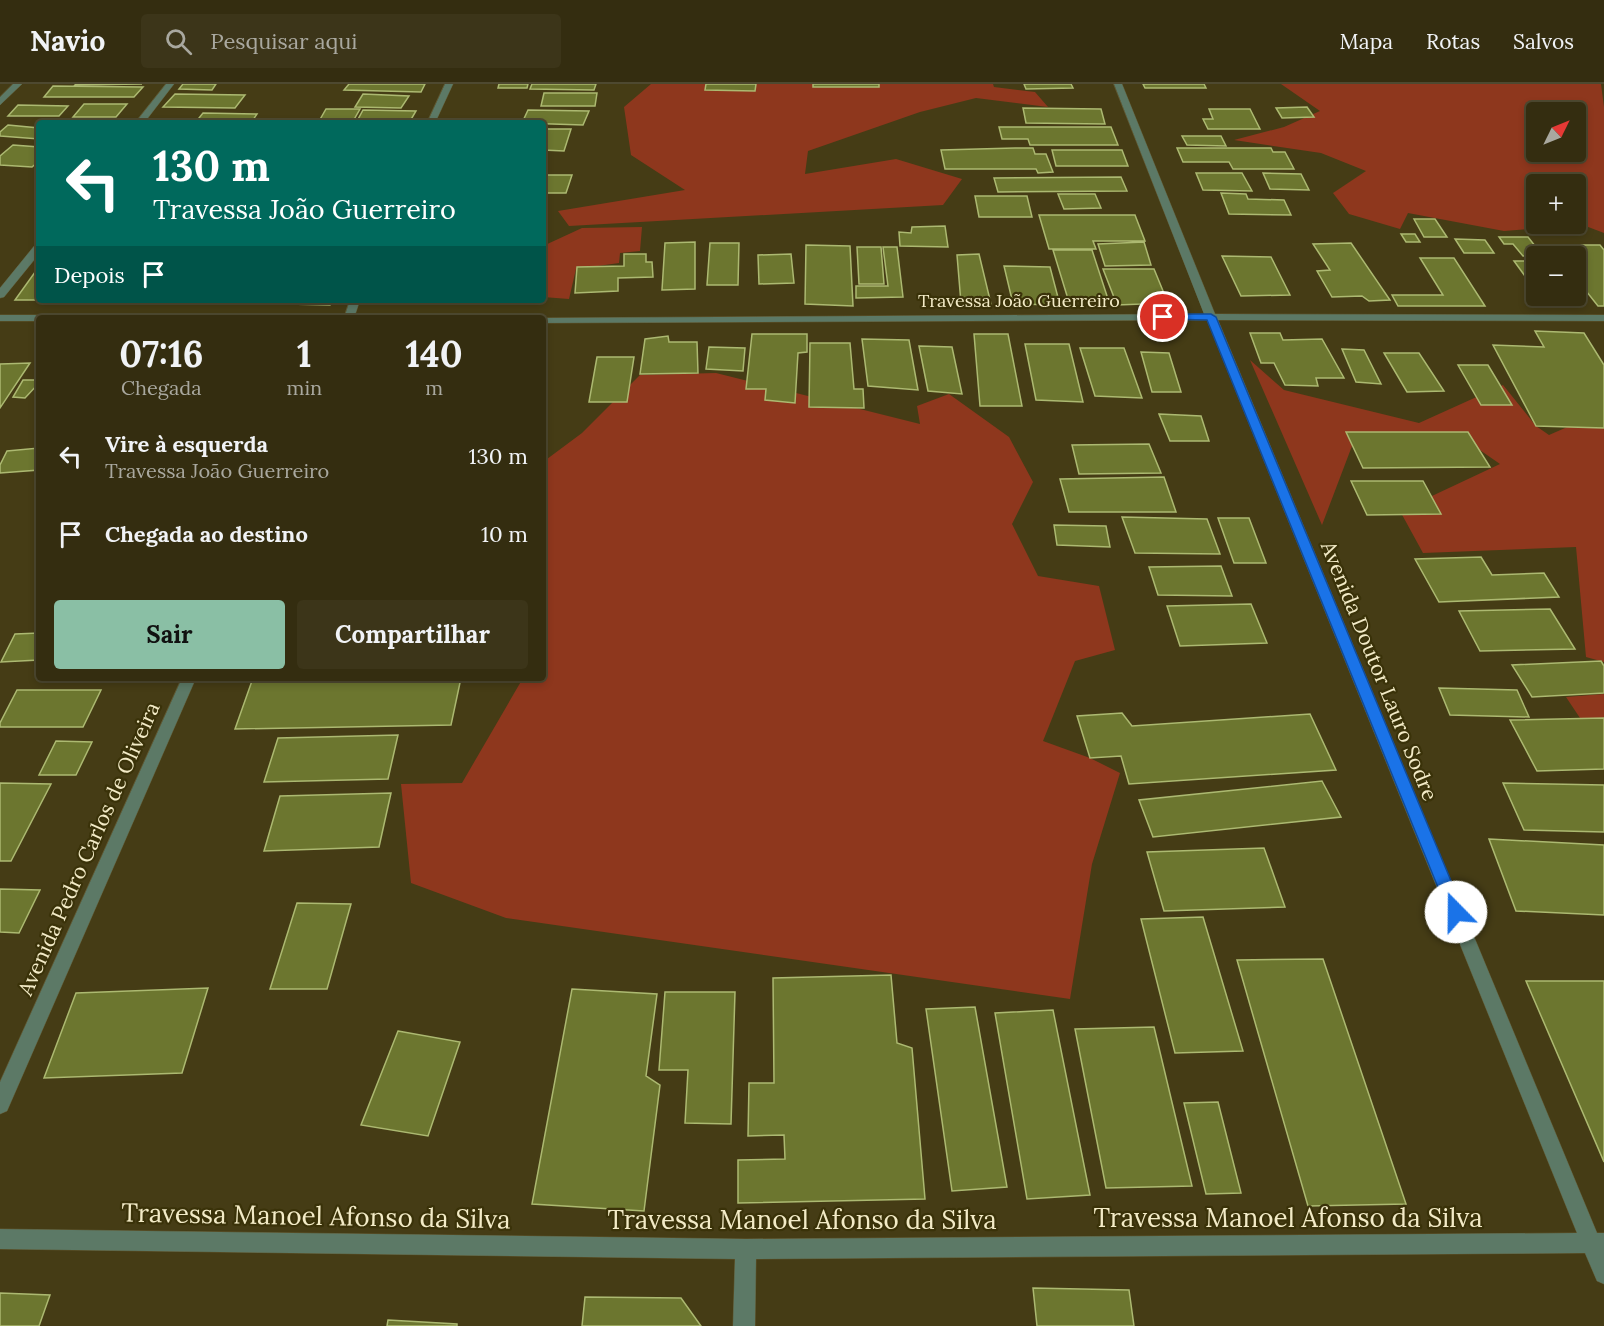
<!DOCTYPE html>
<html lang="pt">
<head>
<meta charset="utf-8">
<style>
	:root { --surface:#342d10; --page:#3c3519; --text:#f1f3f6; --muted:#a9a89f; --line:#4e4930; --accent:#8abfa5 }
	body { margin:0; font-family:Lora,serif; background:var(--page); color:var(--text); height:100vh; display:flex; flex-direction:column; font-size:22px; white-space:nowrap }
	* { box-sizing:border-box; margin:0 }
	p { font-size:20px; color:var(--muted) }
	.icon { flex:none; width:33px; height:33px; fill:none; stroke:currentColor; stroke-width:2; stroke-linecap:round; stroke-linejoin:round }
	.map { position:relative; flex:1; overflow:hidden }
	.details { position:absolute; left:36px; top:231px; width:510px; height:366px; display:flex; flex-direction:column; background:var(--surface); border-radius:6px; box-shadow:0 3px 9px #0003,0 0 0 2px var(--line) }
	.details>* { flex:none }
	.top-card { position:absolute; left:36px; top:36px; width:510px; height:183px; border-radius:6px; box-shadow:0 3px 9px #0003,0 0 0 2px var(--line); background:#00695c; color:#fff; overflow:hidden }
	.needle { width:39px; rotate:47deg }
	.controls { position:absolute; left:1526px; top:18px; display:grid; gap:12px }
	.controls a { display:grid; place-items:center; width:60px; height:60px; border-radius:6px; background:var(--surface); box-shadow:0 3px 9px #0003,0 0 0 2px var(--line); font-size:30px }
	.pin { position:absolute; display:grid; place-items:center; width:51px; height:51px; color:#fff; margin:-26px; border:3px solid #fff; border-radius:50%; box-shadow:0 2px 6px #0007 }
	.me { position:absolute; width:66px; margin:-33px; rotate:338deg; stroke-linejoin:round; filter:drop-shadow(0 0 4px #0008) }
	.turn { display:flex; align-items:center; gap:21px; height:126px; padding:0 18px; font-size:27px }
	.turn .icon { width:78px; height:78px; stroke-width:2.5 }
	.turn b { display:block; font-size:42px; line-height:51px }
	.then { display:flex; align-items:center; height:57px; padding:0 18px; background:#0003; gap:12px; font-size:22px }
	.eta { display:flex; justify-content:space-evenly; align-items:center; height:102px; text-align:center }
	.eta b { font-size:36px; font-weight:700; line-height:42px }
	.button { display:flex; gap:12px; margin-top:auto; padding:12px 18px }
	.button a { flex:1; height:69px; border-radius:6px; background:var(--accent); color:#111; font-size:24px; font-weight:700; line-height:69px; text-align:center }
	.button a+a { background:var(--page); color:var(--text) }
	ul { padding:0; list-style:none }
	li { display:flex; align-items:center; gap:18px; height:78px; padding:0 18px }
	li div { flex:1 }
	li b { display:block; font-size:22px }
	li em { font-style:normal }
	header { display:flex; align-items:center; gap:36px; box-sizing:border-box; height:84px; padding:0 30px; background:var(--surface); border-bottom:2px solid var(--line) }
	header strong { font-size:28px }
	nav { display:flex; gap:33px; margin-inline-start:auto; font-size:21px }
	.search { width:420px; height:54px; background:var(--page); display:flex; align-items:center; gap:15px; box-sizing:border-box; padding:0 21px; border-radius:6px; color:var(--muted); font-size:22px }
	.map>svg:first-child { display:block }
	.green { fill:#8e371d; fill-rule:evenodd }
	.building { fill:#6c762f; stroke:#acb971; stroke-width:1.5 }
	.lines { fill:none; stroke-linecap:round; stroke-linejoin:round }
	.minor-casing { stroke:#615831; stroke-width:1 }
	.minor { fill:#5c7966; fill-rule:evenodd }
	.route { fill:#1a73e8; stroke:#114b97; stroke-width:1.5 }
	.labels { text-anchor:middle; stroke-width:4.5; stroke-linejoin:round; paint-order:stroke }
	.far-street-label { font-size:18px; fill:#f3ebc7; stroke:#3a3209 }
	.street-label { font-size:21px; fill:#f3ebc7; stroke:#3a3209 }
	.near-street-label { font-size:26px; fill:#f3ebc7; stroke:#3a3209 }
</style>
</head>
<body>
<header>
<strong>Navio</strong>
<div class="search"><svg class="icon" aria-label="search" viewBox="0 0 24 24"><circle cx="10" cy="10" r="6"/><path d="M15 15l6 6"/></svg>Pesquisar aqui</div>
<nav><a>Mapa</a><a>Rotas</a><a>Salvos</a></nav>
</header>
<div class="map">
<svg width="1604" height="1242" viewBox="0 0 1604 1242">
	<rect width="100%" height="100%" fill="#453c15"/>
	<path class="green" d="M 651,0 L 993,0 L 994,3 L 1035,8 L 1048,23 L 976,14 L 920,28 L 808,67 L 805,90 L 896,75 L 962,95 L 943,121 L 569,142 L 558,127 L 685,106 L 631,71 L 624,23 Z
		M 1281,0 L 1601,0 L 1604,23 L 1604,149 L 1583,141 L 1504,147 L 1408,129 L 1400,145 L 1349,130 L 1333,109 L 1366,87 L 1321,69 L 1234,56 L 1284,43 L 1320,27 ZM 1536,28 L 1575,28 L 1575,68 L 1536,68 ZM 1536,100 L 1575,100 L 1575,140 L 1536,140 Z
		M 642,143 L 640,167 L 620,169 L 619,179 L 576,185 L 569,215 L 543,213 L 543,162 L 582,144 Z
		M 1250,276 L 1284,306 L 1419,339 L 1503,301 L 1536,342 L 1549,351 L 1604,327 L 1604,578 L 1586,573 L 1576,463 L 1423,469 L 1400,427 L 1500,380 L 1474,362 L 1352,362 L 1322,441 Z
		M 716,289 L 920,340 L 917,322 L 949,310 L 1009,353 L 1033,398 L 1012,440 L 1038,492 L 1099,502 L 1115,566 L 1075,577 L 1043,657 L 1090,674 L 1120,689 L 1092,780 L 1070,915 L 506,834 L 411,799 L 401,700 L 462,699 L 523,594 L 543,594 L 543,378 L 582,349 L 640,291 Z
		M 1604,610 L 1604,635 L 1582,637 L 1566,613 Z"/>
	<path class="building" d="M 76,0 L 142,0 L 75,1 Z
		M 183,0 L 216,0 L 212,6 L 179,5 Z
		M 349,0 L 425,0 L 421,8 L 344,6 Z
		M 499,0 L 528,0 L 527,4 L 498,4 Z
		M 532,0 L 596,0 L 594,6 L 530,5 Z
		M 706,0 L 756,0 L 755,7 L 705,6 Z
		M 813,0 L 879,0 L 879,3 L 813,3 Z
		M 1024,0 L 1071,0 L 1073,4 L 1026,5 Z
		M 1143,0 L 1204,0 L 1206,4 L 1145,4 Z
		M 53,2 L 143,3 L 134,13 L 44,13 Z
		M 544,9 L 597,9 L 595,22 L 541,22 Z
		M 175,10 L 245,11 L 235,24 L 163,23 Z
		M 363,10 L 409,12 L 401,24 L 355,23 Z
		M 84,20 L 127,20 L 116,33 L 73,33 Z
		M 18,21 L 68,22 L 59,32 L 8,32 Z
		M 1307,23 L 1314,33 L 1282,34 L 1276,24 Z
		M 1023,24 L 1101,25 L 1105,40 L 1026,39 Z
		M 326,25 L 360,25 L 352,39 L 318,39 Z
		M 1209,25 L 1250,25 L 1260,45 L 1208,45 L 1203,35 L 1213,35 Z
		M 363,26 L 416,27 L 409,39 L 356,39 Z
		M 528,26 L 589,27 L 583,41 L 522,39 Z
		M 203,29 L 257,30 L 251,39 L 195,39 Z
		M 8,41 L 39,44 L 39,55 L 0,52 L 0,48 Z
		M 999,43 L 1111,43 L 1118,61 L 1030,61 L 1028,55 L 1002,55 Z
		M 543,45 L 571,45 L 564,67 L 543,66 Z
		M 1182,52 L 1221,52 L 1226,62 L 1187,61 Z
		M 13,61 L 39,63 L 39,77 L 32,83 L 0,81 L 0,72 Z
		M 1015,64 L 1033,64 L 1035,70 L 1046,70 L 1053,88 L 1038,89 L 1036,85 L 945,85 L 941,66 Z
		M 1177,64 L 1271,64 L 1273,68 L 1285,68 L 1294,85 L 1233,85 L 1229,78 L 1183,78 Z
		M 1052,66 L 1122,66 L 1128,82 L 1056,82 Z
		M 1196,89 L 1242,89 L 1252,107 L 1203,106 Z
		M 1263,89 L 1301,90 L 1309,106 L 1270,105 Z
		M 543,91 L 572,91 L 566,109 L 543,109 Z
		M 1121,93 L 1127,107 L 998,108 L 994,94 Z
		M 1221,109 L 1246,110 L 1248,115 L 1284,116 L 1291,131 L 1229,130 Z
		M 1058,110 L 1095,110 L 1101,124 L 1064,125 Z
		M 975,112 L 1027,112 L 1032,133 L 979,133 Z
		M 1039,131 L 1135,131 L 1145,157 L 1093,157 L 1096,165 L 1049,165 Z
		M 1414,135 L 1435,135 L 1447,153 L 1424,153 Z
		M 945,142 L 948,163 L 900,162 L 899,148 L 911,149 L 912,143 Z
		M 1401,150 L 1415,150 L 1420,158 L 1406,158 Z
		M 1499,153 L 1528,153 L 1543,172 L 1523,172 L 1513,160 L 1504,160 Z
		M 1455,155 L 1485,156 L 1494,169 L 1464,169 Z
		M 695,158 L 695,205 L 662,206 L 665,159 Z
		M 1144,158 L 1151,181 L 1105,182 L 1098,160 Z
		M 710,159 L 739,159 L 738,201 L 707,201 Z
		M 1351,159 L 1390,216 L 1369,217 L 1362,212 L 1332,213 L 1317,187 L 1330,186 L 1313,160 Z
		M 806,161 L 850,162 L 853,222 L 805,220 Z
		M 1550,161 L 1600,161 L 1604,166 L 1604,222 L 1598,222 L 1575,193 L 1575,172 L 1559,172 Z
		M 857,163 L 881,163 L 884,200 L 859,200 Z
		M 883,163 L 897,163 L 903,213 L 856,214 L 856,202 L 888,202 Z
		M 1053,166 L 1092,166 L 1108,215 L 1068,215 Z
		M 624,170 L 646,170 L 646,178 L 652,178 L 653,193 L 618,194 L 618,207 L 575,209 L 577,183 L 624,182 Z
		M 791,170 L 794,199 L 759,200 L 758,171 Z
		M 979,170 L 991,220 L 961,219 L 957,171 Z
		M 1222,172 L 1271,173 L 1290,211 L 1241,212 Z
		M 1420,174 L 1454,174 L 1485,222 L 1398,222 L 1392,211 L 1443,211 Z
		M 1514,177 L 1536,177 L 1536,207 Z
		M 1004,182 L 1050,183 L 1060,221 L 1013,220 Z
		M 38,184 L 39,216 L 47,216 L 15,216 Z
		M 1103,185 L 1154,185 L 1168,219 L 1117,221 Z
		M 239,216 L 332,216 L 330,221 L 237,219 Z
		M 1535,247 L 1584,249 L 1604,281 L 1604,344 L 1536,342 L 1493,261 L 1544,263 Z
		M 1250,249 L 1280,249 L 1283,256 L 1322,255 L 1344,294 L 1316,294 L 1318,302 L 1285,301 L 1274,279 L 1261,279 Z
		M 752,250 L 807,250 L 807,268 L 798,269 L 795,319 L 765,316 L 766,305 L 746,305 Z
		M 974,250 L 1008,250 L 1022,322 L 980,322 Z
		M 668,252 L 669,258 L 697,258 L 698,289 L 640,290 L 645,255 Z
		M 862,255 L 909,256 L 918,306 L 868,302 Z
		M 810,259 L 850,259 L 854,305 L 863,305 L 864,324 L 809,323 Z
		M 1025,260 L 1069,260 L 1083,318 L 1036,316 Z
		M 919,262 L 952,263 L 962,310 L 928,307 Z
		M 709,263 L 745,264 L 743,287 L 706,285 Z
		M 1080,264 L 1124,264 L 1142,314 L 1095,312 Z
		M 1342,265 L 1364,266 L 1381,300 L 1356,298 Z
		M 1141,268 L 1169,269 L 1181,308 L 1152,308 Z
		M 1384,269 L 1419,269 L 1444,307 L 1407,308 Z
		M 597,273 L 634,273 L 627,318 L 589,318 Z
		M 30,279 L 0,324 L 0,280 Z
		M 1458,281 L 1488,281 L 1512,321 L 1481,321 Z
		M 23,296 L 39,296 L 39,299 L 25,314 L 13,313 Z
		M 1159,330 L 1201,332 L 1209,357 L 1170,357 Z
		M 1346,348 L 1468,348 L 1490,383 L 1363,384 Z
		M 1149,360 L 1161,389 L 1079,390 L 1072,361 Z
		M 39,364 L 39,386 L 0,389 L 0,381 L 7,367 Z
		M 1164,393 L 1176,428 L 1069,428 L 1060,395 Z
		M 1351,397 L 1423,397 L 1441,430 L 1367,431 Z
		M 1122,433 L 1207,435 L 1220,470 L 1135,469 Z
		M 1218,434 L 1249,434 L 1266,479 L 1234,479 Z
		M 1054,441 L 1106,442 L 1110,463 L 1057,461 Z
		M 1481,473 L 1492,491 L 1544,489 L 1559,513 L 1439,518 L 1415,475 Z
		M 1221,482 L 1232,512 L 1158,511 L 1149,483 Z
		M 1251,520 L 1267,559 L 1180,562 L 1167,522 Z
		M 1550,525 L 1575,565 L 1480,567 L 1459,527 Z
		M 39,549 L 39,576 L 1,578 L 15,550 Z
		M 1601,577 L 1604,582 L 1604,609 L 1532,613 L 1512,581 Z
		M 253,594 L 461,594 L 451,641 L 235,645 Z
		M 1439,604 L 1517,606 L 1529,633 L 1450,631 Z
		M 17,606 L 101,606 L 83,643 L 0,643 L 0,639 Z
		M 1122,629 L 1132,642 L 1310,630 L 1336,686 L 1129,700 L 1121,672 L 1090,674 L 1077,632 Z
		M 1604,634 L 1604,685 L 1537,687 L 1510,636 Z
		M 398,651 L 388,695 L 264,698 L 278,654 Z
		M 56,657 L 92,658 L 76,691 L 39,691 Z
		M 1322,697 L 1341,733 L 1153,753 L 1139,716 Z
		M 0,699 L 51,700 L 11,777 L 0,777 Z
		M 1503,699 L 1604,701 L 1604,748 L 1524,746 Z
		M 391,709 L 379,763 L 264,767 L 280,712 Z
		M 1489,755 L 1604,761 L 1604,831 L 1516,827 Z
		M 1264,764 L 1285,823 L 1164,827 L 1147,768 Z
		M 0,805 L 40,806 L 19,849 L 0,848 Z
		M 297,819 L 351,820 L 327,905 L 270,905 Z
		M 1203,833 L 1243,967 L 1175,969 L 1141,835 Z
		M 1323,875 L 1406,1120 L 1308,1122 L 1237,876 Z
		M 891,891 L 897,959 L 912,964 L 925,1115 L 738,1119 L 738,1076 L 785,1075 L 784,1051 L 748,1052 L 749,999 L 774,999 L 773,894 Z
		M 1526,897 L 1604,897 L 1604,1078 Z
		M 208,904 L 182,989 L 44,994 L 76,909 Z
		M 572,905 L 657,910 L 646,992 L 660,1001 L 644,1127 L 532,1120 Z
		M 665,908 L 735,908 L 731,1040 L 685,1039 L 688,986 L 659,986 Z
		M 975,923 L 1007,1103 L 952,1107 L 926,925 Z
		M 1053,926 L 1090,1111 L 1027,1115 L 995,929 Z
		M 1154,943 L 1192,1102 L 1106,1104 L 1075,945 Z
		M 398,947 L 460,958 L 428,1052 L 361,1041 Z
		M 1218,1018 L 1241,1109 L 1206,1110 L 1184,1019 Z
		M 1033,1204 L 1129,1206 L 1134,1242 L 1037,1242 Z
		M 0,1209 L 50,1211 L 39,1242 L 0,1242 Z
		M 585,1213 L 681,1214 L 701,1242 L 582,1242 Z
		M 388,1236 L 457,1240 L 457,1242 L 387,1242 Z"/>
	<g class="lines">
		<defs>
			<path id="minor" d="M 13,0 L 22,0 L 0,21 L 0,13 Z
				M 166,0 L 174,0 L 144,39 L 135,39 Z
				M 445,0 L 453,0 L 435,39 L 427,39 Z
				M 1114,0 L 1122,0 L 1215,230 L 1604,231 L 1604,237 L 1218,236 L 1597,1149 L 1604,1149 L 1604,1200 L 1597,1197 L 1585,1169 L 756,1175 L 755,1242 L 733,1242 L 735,1175 L 0,1165 L 0,1145 L 746,1155 L 1577,1149 L 1207,236 L 543,239 L 543,234 L 539,234 L 1204,230 Z
				M 39,160 L 39,170 L 4,213 L 0,214 L 0,204 L 35,161 Z
				M 350,216 L 360,216 L 354,234 L 344,234 Z
				M 0,231 L 41,231 L 46,234 L 39,234 L 39,237 L 0,237 Z
				M 182,594 L 196,594 L 7,1027 L 0,1030 L 0,998 Z"/>
		</defs>
		<use href="#minor" class="minor-casing"/>
		<use href="#minor" class="minor"/>
	</g>
	<path class="route" d="M 1163,230 L 1211,230 L 1216,233 L 1464,828 L 1461,833 L 1456,835 L 1450,833 L 1448,828 L 1207,236 L 1160,235 L 1160,231 Z"/>
	<g class="labels">
		<g class="far-street-label">
			<text x="1019" y="223">Travessa João Guerreiro</text>
		</g>
		<g class="street-label">
			<text transform="translate(1379 587) rotate(68)" y="7">Avenida Doutor Lauro Sodre</text>
			<text transform="translate(89 765) rotate(-66)" y="7">Avenida Pedro Carlos de Oliveira</text>
		</g>
		<g class="near-street-label">
			<text transform="translate(316 1132) rotate(1)" y="9">Travessa Manoel Afonso da Silva</text>
			<text x="1288" y="1143">Travessa Manoel Afonso da Silva</text>
			<text x="802" y="1145">Travessa Manoel Afonso da Silva</text>
		</g>
	</g>
</svg>
<div class="controls">
<a><svg class="needle" viewBox="-14 -14 28 28"><path d="M0-13l5 13h-10z" fill="#e53935"/><path d="M0 13l5-13h-10z" fill="#a9a89f"/></svg></a>
<a>+</a>
<a>−</a>
</div>
<div class="pin" style="left:1163px;top:233px;background:#d93025"><svg class="icon" aria-label="arrive" viewBox="0 0 24 24"><path d="M6 21V4h12l-3 4 3 4H6"/></svg></div>
<svg class="me" style="left:1456px;top:828px" viewBox="-20 -20 40 40"><circle r="19" fill="#fff"/><path d="M0-13L10 11 0 6-10 11z" fill="#1a73e8"/></svg>
<div class="top-card">
<div class="turn"><svg class="icon" aria-label="left" viewBox="0 0 24 24"><path d="M17 20v-9H6M10 6l-5 5 5 5"/></svg><div><b>130 m</b>Travessa João Guerreiro</div></div>
<div class="then">Depois<svg class="icon" aria-label="arrive" viewBox="0 0 24 24"><path d="M6 21V4h12l-3 4 3 4H6"/></svg></div>
</div>
<section class="details">
<div class="eta">
<div><b>07:16</b><p>Chegada</p></div>
<div><b>1</b><p>min</p></div>
<div><b>140</b><p>m</p></div>
</div>
<ul>
<li><svg class="icon" aria-label="left" viewBox="0 0 24 24"><path d="M17 20v-9H6M10 6l-5 5 5 5"/></svg><div><b>Vire à esquerda</b><p>Travessa João Guerreiro</p></div><em>130 m</em></li>
<li><svg class="icon" aria-label="arrive" viewBox="0 0 24 24"><path d="M6 21V4h12l-3 4 3 4H6"/></svg><div><b>Chegada ao destino</b></div><em>10 m</em></li>
</ul>
<div class="button"><a>Sair</a><a>Compartilhar</a></div>
</section>
</div>
</body>
</html>
